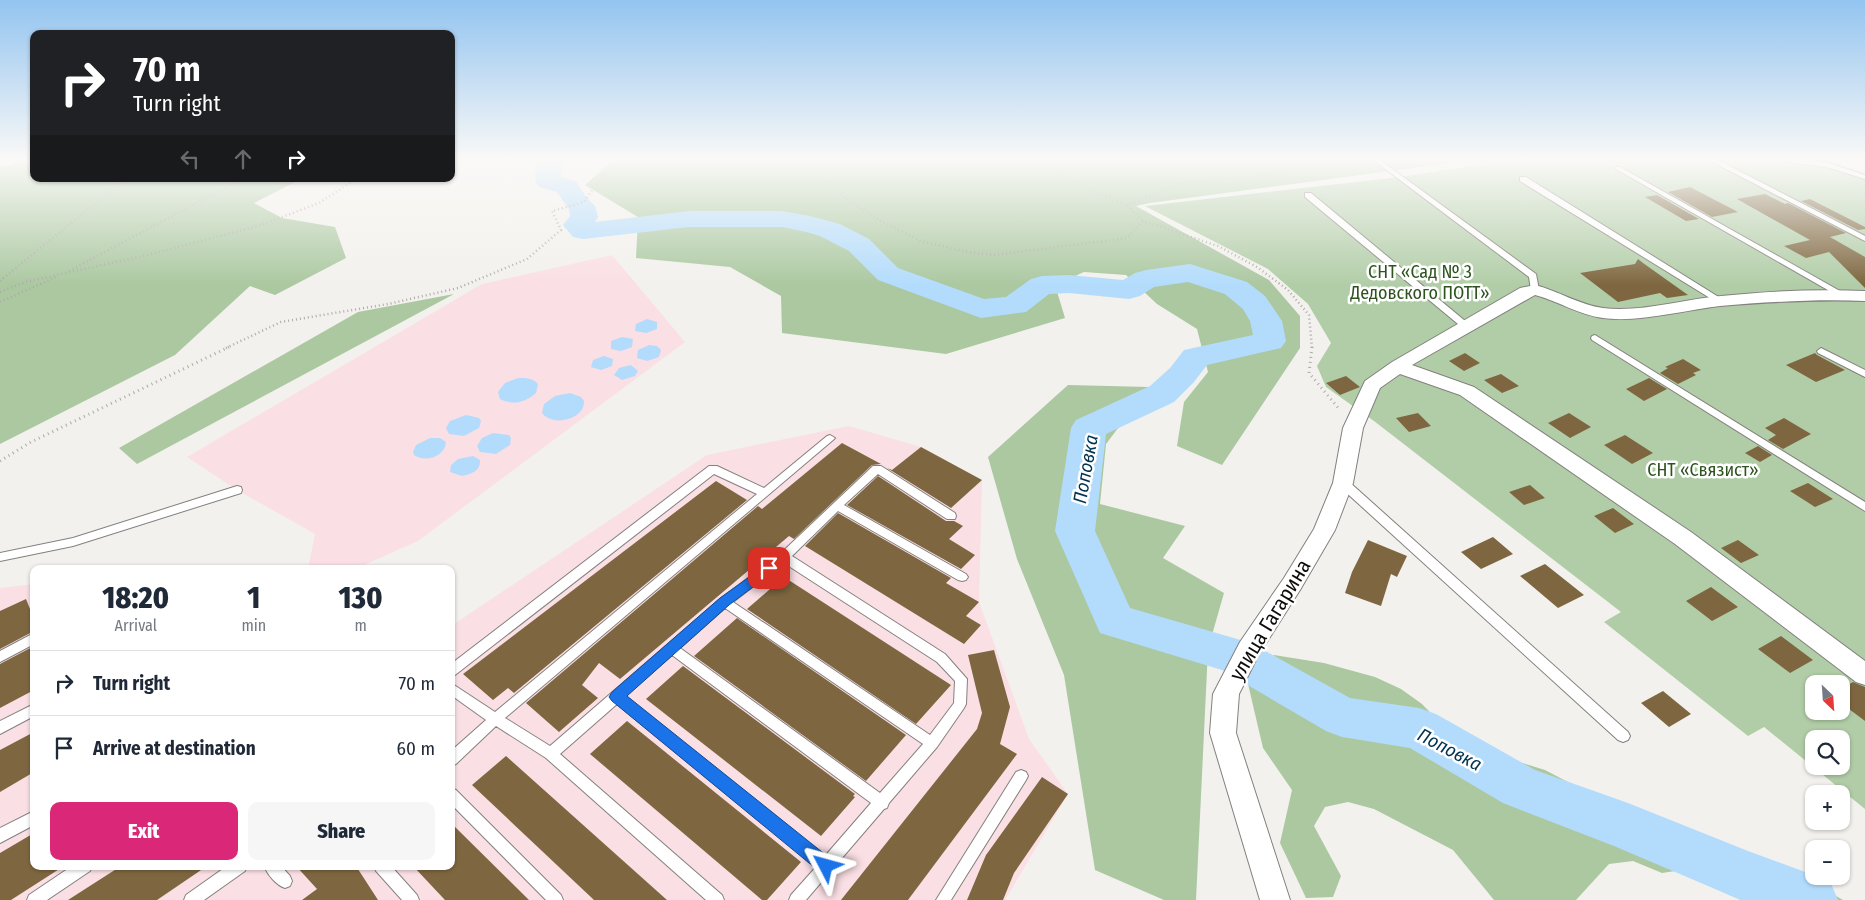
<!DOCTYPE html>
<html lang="en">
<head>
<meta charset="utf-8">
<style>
	:root { --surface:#fff; --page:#f6f6f7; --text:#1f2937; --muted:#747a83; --line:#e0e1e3; --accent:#db2777 }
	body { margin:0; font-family:"Fira Sans Condensed",sans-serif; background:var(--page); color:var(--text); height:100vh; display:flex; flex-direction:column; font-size:19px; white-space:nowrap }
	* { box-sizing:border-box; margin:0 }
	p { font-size:16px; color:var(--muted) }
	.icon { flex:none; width:28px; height:28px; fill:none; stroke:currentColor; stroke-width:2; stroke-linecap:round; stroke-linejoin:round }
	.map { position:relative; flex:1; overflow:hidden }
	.drawer { position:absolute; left:30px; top:565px; width:425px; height:305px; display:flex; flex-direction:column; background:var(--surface); border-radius:10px; box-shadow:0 1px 4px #0004 }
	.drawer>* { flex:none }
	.guide { position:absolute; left:30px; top:30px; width:425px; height:152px; border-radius:10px; box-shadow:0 1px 4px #0004; background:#202124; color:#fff; overflow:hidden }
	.needle { width:32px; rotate:155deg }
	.buttons { position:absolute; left:1805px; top:675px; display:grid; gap:10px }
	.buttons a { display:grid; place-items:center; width:45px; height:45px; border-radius:10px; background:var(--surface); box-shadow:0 1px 4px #0004; font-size:25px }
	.pin { position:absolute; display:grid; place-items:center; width:42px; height:42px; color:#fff; margin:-21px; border-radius:10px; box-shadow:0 2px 8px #0006 }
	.me { position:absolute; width:55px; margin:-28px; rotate:309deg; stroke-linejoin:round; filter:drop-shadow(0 0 4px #0008) }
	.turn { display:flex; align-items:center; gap:18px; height:105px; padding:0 20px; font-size:22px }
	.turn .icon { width:65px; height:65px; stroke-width:2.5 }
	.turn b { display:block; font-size:35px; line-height:42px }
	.lanes { display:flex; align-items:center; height:48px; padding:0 20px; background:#0003; justify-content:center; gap:25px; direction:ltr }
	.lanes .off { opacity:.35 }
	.eta { display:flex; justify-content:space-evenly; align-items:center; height:85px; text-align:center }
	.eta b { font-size:30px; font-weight:800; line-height:35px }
	.action { display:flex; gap:10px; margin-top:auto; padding:10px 20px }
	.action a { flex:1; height:58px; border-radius:10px; background:var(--accent); color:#fff; font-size:20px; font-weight:800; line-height:58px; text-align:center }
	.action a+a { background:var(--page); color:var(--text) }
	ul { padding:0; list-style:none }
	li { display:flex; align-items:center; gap:15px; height:65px; padding:0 20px; border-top:1px solid var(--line) }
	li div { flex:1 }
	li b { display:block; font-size:19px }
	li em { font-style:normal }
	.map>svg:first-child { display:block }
	.industrial { fill:#fadfe4 }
	.green { fill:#b1cda7; fill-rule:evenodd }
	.forest { fill:#abc8a1 }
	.water { fill:#b3dcfc }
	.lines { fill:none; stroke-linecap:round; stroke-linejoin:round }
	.river { fill:#b3dcfc; fill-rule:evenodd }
	.building { fill:#7e6740 }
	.service-casing { stroke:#83817e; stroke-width:2 }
	.minor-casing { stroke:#83817e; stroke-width:2 }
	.path-far1 { stroke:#acaba8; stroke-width:2.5; stroke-dasharray:1 3; stroke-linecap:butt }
	.path { stroke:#acaba8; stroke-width:3; stroke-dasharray:1 4; stroke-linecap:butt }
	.service { fill:#fff; fill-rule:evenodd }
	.minor { fill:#fff; fill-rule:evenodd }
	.route { fill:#1a73e8; stroke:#114b97 }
	.labels { text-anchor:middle; stroke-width:5; stroke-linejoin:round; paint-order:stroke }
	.park-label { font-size:18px; fill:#2d531e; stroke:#fff }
	.water-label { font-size:19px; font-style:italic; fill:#003352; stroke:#fff }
	.near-street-label { font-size:21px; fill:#0c0b0a; stroke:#fff }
</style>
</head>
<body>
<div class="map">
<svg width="1865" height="900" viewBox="0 0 1865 900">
	<rect width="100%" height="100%" fill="#f3f1ed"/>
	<path class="industrial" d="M 612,255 L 685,342 L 418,541 L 355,569 L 308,569 L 315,534 L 237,490 L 187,457 L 482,284 Z
		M 849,426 L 921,447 L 982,480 L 979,602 L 1029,739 L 1068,794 L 1005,900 L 0,900 L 0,588 L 34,584 L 34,866 L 451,866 L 451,626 L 707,455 Z"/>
	<path class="green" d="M 1517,159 L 1827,159 L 1865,174 L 1865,809 L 1764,727 L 1748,736 L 1604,622 L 1621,612 L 1374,421 L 1326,387 L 1317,366 L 1331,343 L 1308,304 L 1268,269 L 1145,206 L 1400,177 ZM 1814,684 L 1841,684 L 1841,711 L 1814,711 ZM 1814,739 L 1841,739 L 1841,766 L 1814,766 Z"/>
	<path class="forest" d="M 21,159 L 34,159 L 34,179 L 301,179 L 254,203 L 282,218 L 335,227 L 346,258 L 275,295 L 250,286 L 175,355 L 0,444 L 0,166 L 8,166 Z
		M 614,159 L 1481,159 L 1150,203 L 1136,206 L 1269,280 L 1300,316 L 1300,348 L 1222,465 L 1177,446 L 1184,402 L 1208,372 L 1197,329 L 1157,304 L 1126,275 L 1084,272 L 1055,285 L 1065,318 L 946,354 L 782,333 L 781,296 L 730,267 L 636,258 L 638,217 L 585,185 Z
		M 454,294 L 137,464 L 119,448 L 358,312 Z
		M 1068,385 L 1149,387 L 1106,444 L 1100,504 L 1185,526 L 1163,558 L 1224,593 L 1208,649 L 1196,900 L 1164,900 L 1095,870 L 1064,675 L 1017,559 L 988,457 Z
		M 1274,655 L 1324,663 L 1375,677 L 1401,689 L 1422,704 L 1461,744 L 1545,770 L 1629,814 L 1788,868 L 1843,900 L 1741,900 L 1675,871 L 1662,873 L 1633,861 L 1609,864 L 1576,900 L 1494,900 L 1453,850 L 1374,809 L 1348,802 L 1325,807 L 1314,826 L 1341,876 L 1333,897 L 1306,898 L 1280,843 L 1292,790 L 1263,748 L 1248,684 L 1256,668 Z"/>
	<path class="water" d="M 647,319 L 657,322 L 657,329 L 646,333 L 635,331 L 636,324 Z
		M 622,337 L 633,339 L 632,347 L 621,351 L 611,349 L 611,341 Z
		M 649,345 L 657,346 L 661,350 L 659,357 L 647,361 L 637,358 L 638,350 Z
		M 604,356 L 613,359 L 612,366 L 601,370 L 591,367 L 593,360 Z
		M 631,365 L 638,371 L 635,376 L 622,380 L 614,375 L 619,368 Z
		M 518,378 C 526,378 533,378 538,384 L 536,393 C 526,402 513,406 500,399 L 498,392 L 505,383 Z
		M 570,393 L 581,397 L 584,401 C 585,420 552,427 542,413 L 544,404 L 555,396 Z
		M 466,415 L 479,418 L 481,421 L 479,428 L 464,436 L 449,434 L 446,428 L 450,421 Z
		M 493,433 L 509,435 L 511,438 L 510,445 L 496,454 L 480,452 L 477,446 L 482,438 Z
		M 430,438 L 440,438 L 446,442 C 445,457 425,463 414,455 L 413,452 L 416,445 Z
		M 473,456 L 480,460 C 481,471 471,474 462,476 L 450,472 L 451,465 L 458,459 Z"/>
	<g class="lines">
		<path class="river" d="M 536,159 L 562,159 L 561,177 L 576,181 L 586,197 L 595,206 L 598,217 L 595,222 L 689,211 L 782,211 L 810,216 L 840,224 L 869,239 L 898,268 L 984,299 L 1006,297 L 1031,279 L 1042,276 L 1069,275 L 1123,280 L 1135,273 L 1146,270 L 1190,264 L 1247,282 L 1265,296 L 1282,321 L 1286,341 L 1281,348 L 1207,365 L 1194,382 L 1174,402 L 1106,434 L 1095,531 L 1130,608 L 1251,643 L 1350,698 L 1419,708 L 1436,714 L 1535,770 L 1628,803 L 1748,851 L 1830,881 L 1838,900 L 1741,900 L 1614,846 L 1503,803 L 1410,748 L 1342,737 L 1326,731 L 1222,670 L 1100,633 L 1055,531 L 1071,428 L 1076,420 L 1150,386 L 1170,368 L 1184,350 L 1253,335 L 1250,321 L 1243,309 L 1225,294 L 1188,282 L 1154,287 L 1140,296 L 1129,299 L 1069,293 L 1049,294 L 1026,312 L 981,318 L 878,280 L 849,251 L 820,236 L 806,232 L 782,227 L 689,227 L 583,239 L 573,237 L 563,225 L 570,216 L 569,209 L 557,192 L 539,187 L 535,181 Z"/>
	</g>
	<path class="building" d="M 1690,187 L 1738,212 L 1712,217 L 1668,192 Z
		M 1765,194 L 1785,204 L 1788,203 L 1846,233 L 1830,237 L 1865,257 L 1865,288 L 1829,252 L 1806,258 L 1784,246 L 1810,240 L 1737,199 Z
		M 1657,195 L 1699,219 L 1686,221 L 1645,197 Z
		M 1810,199 L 1865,227 L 1865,229 L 1858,230 L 1801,201 Z
		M 1638,259 L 1643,263 L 1688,295 L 1667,298 L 1660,293 L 1618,302 L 1580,273 L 1635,264 Z
		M 1465,353 L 1480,363 L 1464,371 L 1449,361 Z
		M 1815,353 L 1817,355 L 1845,370 L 1816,382 L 1786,365 Z
		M 1683,359 L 1701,370 L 1693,373 L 1696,375 L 1678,384 L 1660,373 L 1668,368 L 1665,367 Z
		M 1501,374 L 1519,386 L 1502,393 L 1484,380 Z
		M 1346,376 L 1360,387 L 1340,395 L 1326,383 Z
		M 1649,378 L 1667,389 L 1644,401 L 1626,389 Z
		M 1418,413 L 1431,426 L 1409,432 L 1396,418 Z
		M 1569,413 L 1591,427 L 1570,438 L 1548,423 Z
		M 1784,418 L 1811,434 L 1783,449 L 1768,440 L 1776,435 L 1765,428 Z
		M 1625,435 L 1653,453 L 1632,464 L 1604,445 Z
		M 842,443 L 881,464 L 872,465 L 794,539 L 789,536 L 620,679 L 599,663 L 582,685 L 598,698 L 559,732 L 526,703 L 758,506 L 762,509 Z
		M 1758,446 L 1772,455 L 1760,462 L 1745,453 Z
		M 921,447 L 982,480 L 951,508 L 887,468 L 892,470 Z
		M 878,476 L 946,521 L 954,521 L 963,526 L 949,539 L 975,555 L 961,569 L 847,505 Z
		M 716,481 L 747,500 L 514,693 L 508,688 L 493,700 L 463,674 Z
		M 1808,483 L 1833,499 L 1815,507 L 1790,491 Z
		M 1530,485 L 1545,498 L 1524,505 L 1509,492 Z
		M 1613,508 L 1634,524 L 1615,533 L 1594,516 Z
		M 838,513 L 951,578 L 946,583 L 979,602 L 966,616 L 981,625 L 964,644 L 805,546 Z
		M 1493,537 L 1513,554 L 1481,569 L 1461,552 Z
		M 1368,540 L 1407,556 L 1397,577 L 1391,574 L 1381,606 L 1345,593 L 1352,572 Z
		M 1738,540 L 1759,555 L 1741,563 L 1721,548 Z
		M 1545,564 L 1584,595 L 1558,608 L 1520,576 Z
		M 784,577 L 951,685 L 916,724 L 747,609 Z
		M 1711,587 L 1738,607 L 1712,621 L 1686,601 Z
		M 26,599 L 30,609 L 34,607 L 34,631 L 0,649 L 0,611 Z
		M 737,618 L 906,735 L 866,781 L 694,656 Z
		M 1781,636 L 1813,660 L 1790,673 L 1758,649 Z
		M 34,646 L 34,690 L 0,708 L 0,664 Z
		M 994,650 L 1010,707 L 1000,744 L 1017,754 L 908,900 L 841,900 L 977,729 L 982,713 L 968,655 Z
		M 683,666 L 855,794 L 853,796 L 855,797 L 821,836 L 646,699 Z
		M 1853,682 L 1865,687 L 1865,721 L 1841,703 L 1841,689 Z
		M 1663,691 L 1691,714 L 1669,727 L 1641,703 Z
		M 627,721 L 801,862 L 767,900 L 762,900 L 590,754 Z
		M 34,732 L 34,772 L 0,792 L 0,750 Z
		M 506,756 L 667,900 L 594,900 L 472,785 Z
		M 1042,777 L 1068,794 L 1014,873 L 1003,900 L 967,900 L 986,855 Z
		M 451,823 L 529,900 L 445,900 L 413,866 L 451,866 Z
		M 34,833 L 34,866 L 64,866 L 11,900 L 0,900 L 0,853 Z
		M 121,866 L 207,866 L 157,900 L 68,900 Z
		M 296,866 L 356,866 L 378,900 L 302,900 L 317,889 Z"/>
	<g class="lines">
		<defs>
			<path id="service" d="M 1707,159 L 1716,159 L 1865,236 L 1865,241 Z
				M 1777,159 L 1799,159 L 1828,163 L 1865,175 L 1865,179 L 1827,167 L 1780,161 Z
				M 1376,160 L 1380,160 L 1536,274 L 1539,290 L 1538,292 L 1535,292 L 1531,290 L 1529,277 L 1376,162 Z
				M 1616,167 L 1620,167 L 1847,295 L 1843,298 L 1840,297 L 1616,169 Z
				M 1520,177 L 1526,177 L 1725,301 L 1724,303 L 1718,303 L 1520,181 Z
				M 1305,193 L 1311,193 L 1470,325 L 1471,327 L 1470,329 L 1464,329 L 1305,197 Z
				M 1595,335 L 1865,502 L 1865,511 L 1592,340 L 1591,338 L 1592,336 Z
				M 1821,348 L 1865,370 L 1865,377 L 1818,353 L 1817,351 Z
				M 830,435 L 835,438 L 833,440 L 505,718 L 550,746 L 720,599 L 780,554 L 873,466 L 881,466 L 955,513 L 956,516 L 955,519 L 947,519 L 878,474 L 844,505 L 966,574 L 968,577 L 966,580 L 962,581 L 958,580 L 838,511 L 792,556 L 945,654 L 967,679 L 966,704 L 964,708 L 937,747 L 889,803 L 887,808 L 884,809 L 806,900 L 789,900 L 791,895 L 816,867 L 617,704 L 560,754 L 722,895 L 724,900 L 706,900 L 546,758 L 496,726 L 456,764 L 451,766 L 451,751 L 486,720 L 451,695 L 451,683 L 495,712 L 757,494 L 714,474 L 455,675 L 451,676 L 451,664 L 709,466 L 717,466 L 764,488 L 827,436 ZM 784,563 L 937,662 L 955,681 L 954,703 L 930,735 L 733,602 ZM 725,608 L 923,744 L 880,793 L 680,648 ZM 672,655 L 871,803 L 825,856 L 625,696 Z
				M 1343,479 L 1347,480 L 1628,732 L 1630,736 L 1628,740 L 1623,742 L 1618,740 L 1339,486 L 1338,483 L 1339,480 Z
				M 237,486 L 241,487 L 242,490 L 241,493 L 73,546 L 0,561 L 0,553 L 73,538 Z
				M 34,633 L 34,644 L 0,662 L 0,651 Z
				M 34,704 L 34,716 L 0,734 L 0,721 Z
				M 1021,770 L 1026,772 L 1028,776 L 1026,780 L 951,900 L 936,900 L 1016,772 Z
				M 451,788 L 456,790 L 561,895 L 563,900 L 546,900 L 451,804 Z
				M 34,811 L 34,825 L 0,843 L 0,828 Z
				M 72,866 L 92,866 L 90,871 L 47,900 L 27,900 L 29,895 Z
				M 227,866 L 247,866 L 245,871 L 204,900 L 184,900 L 186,895 Z
				M 264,866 L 281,866 L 290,876 L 292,881 L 290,886 L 285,888 C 276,885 268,875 264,866 Z
				M 374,866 L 391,866 L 417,895 L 419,900 L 402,900 L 376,871 Z"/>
			<path id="minor" d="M 1535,285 C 1558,291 1580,305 1603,308 C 1638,313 1685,299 1721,296 C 1768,291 1818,289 1865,291 L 1865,301 C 1818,299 1767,302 1720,306 C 1685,310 1638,323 1603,318 C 1579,315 1558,301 1535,295 L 1412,365 L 1474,387 L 1691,532 L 1865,661 L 1865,685 L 1856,682 L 1675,544 L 1460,395 L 1400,374 L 1380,388 L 1363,428 L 1353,483 L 1335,530 L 1300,590 L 1258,656 L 1239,694 L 1236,733 L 1290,900 L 1260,900 L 1210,733 L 1213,694 L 1240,642 L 1284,578 L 1314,529 L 1333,483 L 1343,428 L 1365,381 L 1392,362 L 1520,288 Z"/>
		</defs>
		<use href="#service" class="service-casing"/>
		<use href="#minor" class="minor-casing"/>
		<path class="path-far1" d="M 802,159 L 847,200 L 881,221 L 921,241 L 968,252 L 994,255 L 1127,238 L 1143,221
			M 1035,159 L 1092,191 L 1127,205 L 1143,221 L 1218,246 L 1257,267 L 1288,290 L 1309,315 L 1312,348
			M 1127,205 L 1180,184 L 1369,163
			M 69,271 L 242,179
			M 0,281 L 125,179
			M 0,292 L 25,282 L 148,255 L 258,226 L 319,203 L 356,179
			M 0,302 L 56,277
			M 226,348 L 281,322 L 388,304 L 458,288 L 527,259 L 561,230 L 552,211 L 584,202 L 600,179 L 620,159"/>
		<path class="path" d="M 1312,347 L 1309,373 L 1340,410
			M 0,461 L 31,442 L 229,347"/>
		<use href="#service" class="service"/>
		<use href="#minor" class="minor"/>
	</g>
	<linearGradient id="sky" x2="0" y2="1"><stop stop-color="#93c4f0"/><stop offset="0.56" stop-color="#faf9f7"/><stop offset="1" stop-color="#faf9f7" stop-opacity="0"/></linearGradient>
	<rect width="1865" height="285" fill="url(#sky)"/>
	<path class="route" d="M 769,563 L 774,565 L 775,568 L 774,571 L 729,605 L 627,696 L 832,860 L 834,866 L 832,872 L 826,874 L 820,872 L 612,701 L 609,697 L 612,692 L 720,598 Z"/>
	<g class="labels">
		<g class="park-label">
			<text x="1420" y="278">СНТ «Сад № 3<tspan x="1420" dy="21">Дедовского ПОТТ»</tspan></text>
			<text x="1703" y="476">СНТ «Связист»</text>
		</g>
		<g class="water-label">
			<text transform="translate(1085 469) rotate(-80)" y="7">Поповка</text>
			<text transform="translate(1450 749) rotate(28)" y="7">Поповка</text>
		</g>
		<g class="near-street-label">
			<text transform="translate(1270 620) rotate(-59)" y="7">улица Гагарина</text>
		</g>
	</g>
</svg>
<div class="buttons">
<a><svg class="needle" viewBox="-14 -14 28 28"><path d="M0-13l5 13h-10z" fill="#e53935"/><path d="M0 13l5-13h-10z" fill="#747a83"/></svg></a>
<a><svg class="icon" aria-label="search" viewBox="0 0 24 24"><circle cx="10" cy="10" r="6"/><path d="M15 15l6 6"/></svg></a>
<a>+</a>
<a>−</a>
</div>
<div class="pin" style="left:769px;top:568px;background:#d93025"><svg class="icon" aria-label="arrive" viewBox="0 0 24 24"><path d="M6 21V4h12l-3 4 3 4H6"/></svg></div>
<svg class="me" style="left:826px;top:866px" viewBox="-20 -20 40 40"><path d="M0-17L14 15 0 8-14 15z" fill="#1a73e8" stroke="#fff" stroke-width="4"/></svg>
<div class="guide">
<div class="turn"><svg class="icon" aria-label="right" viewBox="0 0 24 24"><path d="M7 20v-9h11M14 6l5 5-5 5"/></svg><div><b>70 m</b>Turn right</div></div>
<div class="lanes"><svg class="icon off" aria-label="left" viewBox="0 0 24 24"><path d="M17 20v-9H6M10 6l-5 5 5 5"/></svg><svg class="icon off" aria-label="ahead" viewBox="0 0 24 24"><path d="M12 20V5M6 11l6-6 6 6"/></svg><svg class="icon" aria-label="right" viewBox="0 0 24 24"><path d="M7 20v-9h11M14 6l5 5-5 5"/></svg></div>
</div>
<section class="drawer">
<div class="eta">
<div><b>18:20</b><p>Arrival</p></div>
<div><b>1</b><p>min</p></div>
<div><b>130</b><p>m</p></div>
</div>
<ul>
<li><svg class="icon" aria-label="right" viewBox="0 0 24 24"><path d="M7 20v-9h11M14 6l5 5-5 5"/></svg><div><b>Turn right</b></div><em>70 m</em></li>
<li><svg class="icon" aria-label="arrive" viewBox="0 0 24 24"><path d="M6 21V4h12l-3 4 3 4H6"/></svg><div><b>Arrive at destination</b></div><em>60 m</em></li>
</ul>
<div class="action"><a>Exit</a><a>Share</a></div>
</section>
</div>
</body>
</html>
